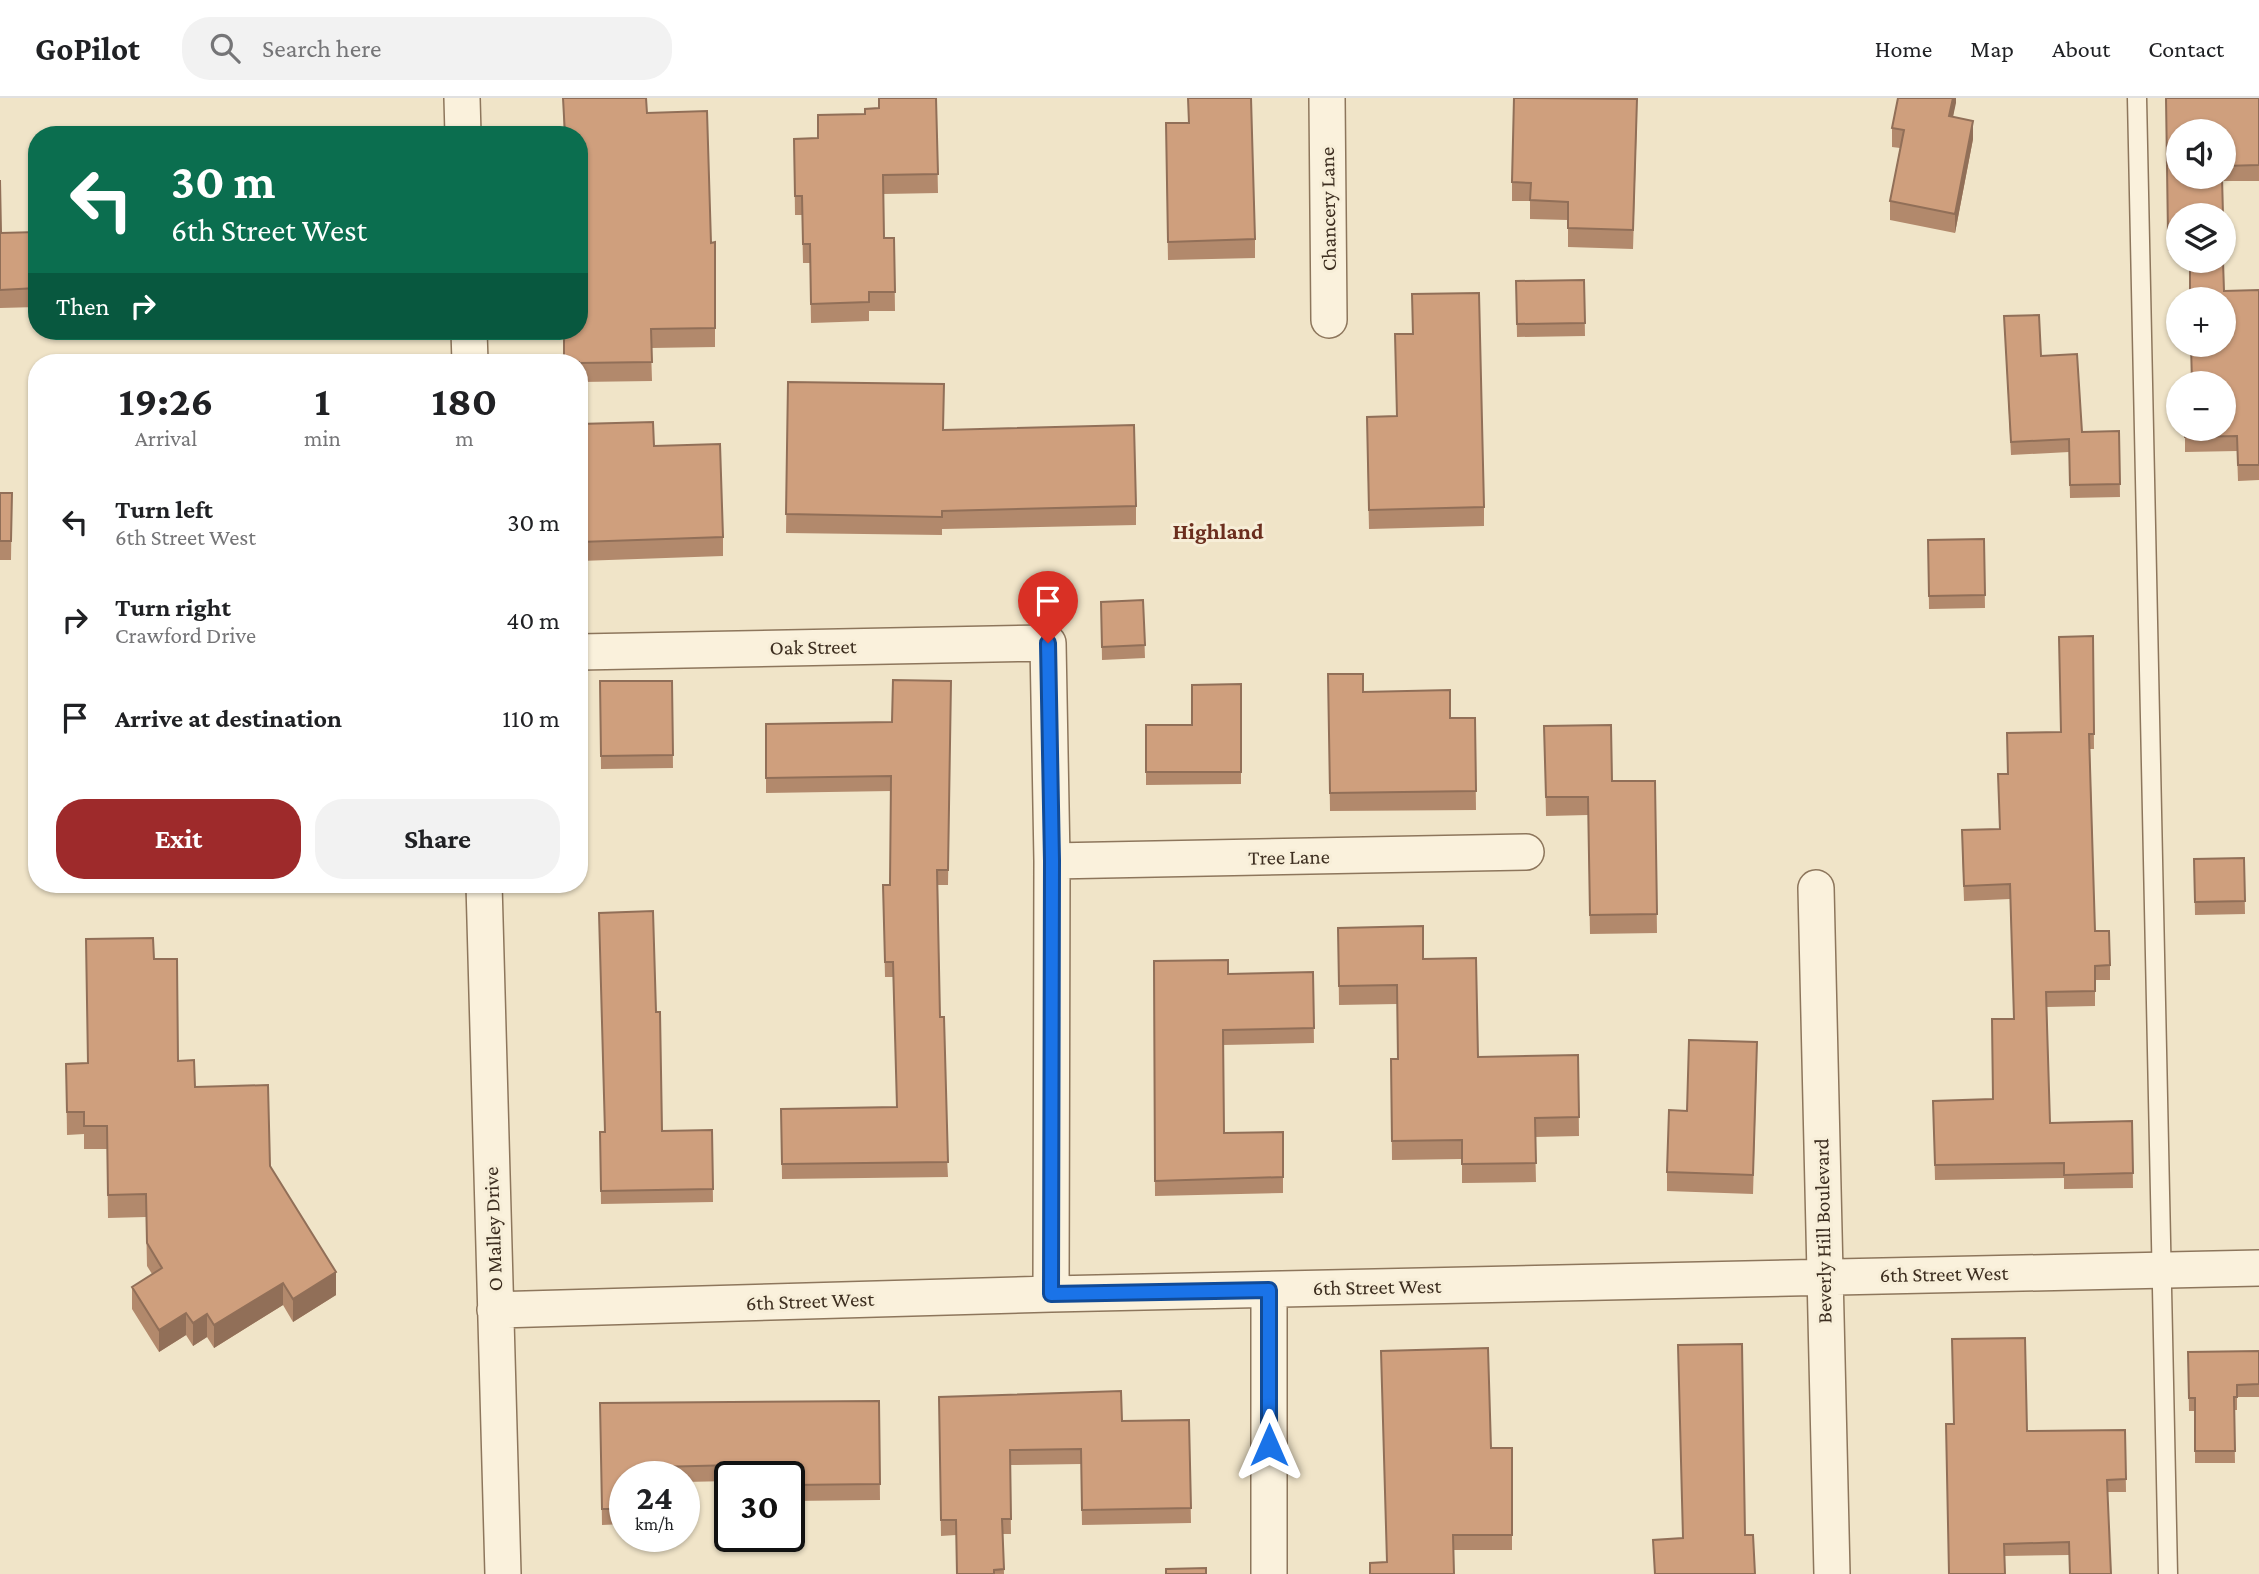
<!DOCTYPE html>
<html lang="en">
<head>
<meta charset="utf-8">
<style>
	:root { --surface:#fff; --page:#f2f2f2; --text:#202124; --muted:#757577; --line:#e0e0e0; --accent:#9e2a2b }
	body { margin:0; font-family:"Crimson Pro",serif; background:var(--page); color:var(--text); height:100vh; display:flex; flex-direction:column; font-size:26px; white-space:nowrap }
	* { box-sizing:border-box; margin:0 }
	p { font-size:23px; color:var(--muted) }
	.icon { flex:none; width:38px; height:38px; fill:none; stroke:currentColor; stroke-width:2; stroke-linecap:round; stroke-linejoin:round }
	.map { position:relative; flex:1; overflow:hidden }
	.panel { position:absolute; left:28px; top:256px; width:560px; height:539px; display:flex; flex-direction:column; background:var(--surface); border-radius:28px; box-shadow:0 2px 5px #0004 }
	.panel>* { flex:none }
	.banner { position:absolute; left:28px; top:28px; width:560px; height:214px; border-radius:28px; box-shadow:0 2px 5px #0004; background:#0b6e4f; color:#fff; overflow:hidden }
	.fabs { position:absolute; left:2166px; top:21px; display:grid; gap:14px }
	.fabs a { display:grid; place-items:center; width:70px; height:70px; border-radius:50%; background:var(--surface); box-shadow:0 2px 5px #0004; font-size:35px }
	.speed { position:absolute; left:609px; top:1363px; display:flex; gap:14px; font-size:35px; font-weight:700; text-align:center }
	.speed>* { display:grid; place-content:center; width:91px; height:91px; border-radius:50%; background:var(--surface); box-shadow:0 2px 5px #0004; line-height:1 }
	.speed small { font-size:18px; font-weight:400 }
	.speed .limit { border:4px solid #111; border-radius:10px; background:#fff; color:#111 }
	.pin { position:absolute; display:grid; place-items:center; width:60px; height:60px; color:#fff; margin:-72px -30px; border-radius:50% 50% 50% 0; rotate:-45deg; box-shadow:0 0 7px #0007 }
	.pin .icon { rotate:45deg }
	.me { position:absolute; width:77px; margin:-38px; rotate:0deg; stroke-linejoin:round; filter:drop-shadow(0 0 5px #0008) }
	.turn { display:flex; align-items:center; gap:24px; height:147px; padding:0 28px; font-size:32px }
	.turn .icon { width:91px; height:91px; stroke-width:2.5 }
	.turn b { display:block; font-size:49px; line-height:60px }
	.then { display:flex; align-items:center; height:66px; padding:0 28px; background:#0003; gap:14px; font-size:26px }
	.eta { display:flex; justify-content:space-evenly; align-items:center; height:119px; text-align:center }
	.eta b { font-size:42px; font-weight:700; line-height:49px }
	.button { display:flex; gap:14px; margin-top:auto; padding:14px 28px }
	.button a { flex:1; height:80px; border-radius:28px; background:var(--accent); color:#fff; font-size:28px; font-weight:700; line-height:80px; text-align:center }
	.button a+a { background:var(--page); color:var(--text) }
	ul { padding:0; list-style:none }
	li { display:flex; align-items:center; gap:21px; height:98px; padding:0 28px }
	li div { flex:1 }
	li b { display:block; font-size:26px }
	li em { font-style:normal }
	header { display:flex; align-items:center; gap:42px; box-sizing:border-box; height:98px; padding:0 35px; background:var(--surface); border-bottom:2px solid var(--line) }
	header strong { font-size:33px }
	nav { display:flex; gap:38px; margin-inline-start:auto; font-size:24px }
	.search { width:490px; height:63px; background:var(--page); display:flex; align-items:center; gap:18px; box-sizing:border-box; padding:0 24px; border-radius:28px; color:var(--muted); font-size:26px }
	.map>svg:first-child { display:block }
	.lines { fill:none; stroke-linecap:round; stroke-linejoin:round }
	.service-casing { stroke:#8d765c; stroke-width:21 }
	.minor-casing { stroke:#8d765c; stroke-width:38 }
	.service { stroke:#faf1dc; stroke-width:18 }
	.minor { stroke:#faf1dc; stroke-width:35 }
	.wall { fill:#b2896c; fill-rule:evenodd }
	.shaded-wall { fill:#916f58 }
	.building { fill:#cf9f7d; stroke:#916f58; stroke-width:2 }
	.route-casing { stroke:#114b97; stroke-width:18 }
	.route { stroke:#1a73e8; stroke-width:12 }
	.labels { text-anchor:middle; stroke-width:6; stroke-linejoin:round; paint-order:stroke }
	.street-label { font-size:21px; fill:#3d2e20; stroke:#f7eed8 }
	.neighbourhood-label { font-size:23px; font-weight:bold; fill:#6b2e1e; stroke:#f7eed8 }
</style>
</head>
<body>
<header>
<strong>GoPilot</strong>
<div class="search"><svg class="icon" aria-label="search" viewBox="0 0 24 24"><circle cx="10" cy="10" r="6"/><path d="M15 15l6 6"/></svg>Search here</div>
<nav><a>Home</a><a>Map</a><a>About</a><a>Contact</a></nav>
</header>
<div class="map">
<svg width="2259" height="1476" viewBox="0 0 2259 1476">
	<rect width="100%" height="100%" fill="#f0e4c8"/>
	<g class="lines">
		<defs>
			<path id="service" d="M 2137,0 L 2168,1476"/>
			<path id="minor" d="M 462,0 L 463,37
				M 1327,0 L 1329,222
				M 469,233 L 470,264
				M 579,554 L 1048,545 L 1052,763 L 1051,1196
				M 1052,763 L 1526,754
				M 484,786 L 503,1476
				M 1816,790 L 1832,1476
				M 1269,1192 L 1269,1476
				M 495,1212 L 1051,1196 L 2259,1170"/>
		</defs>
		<use href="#service" class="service-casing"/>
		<use href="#minor" class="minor-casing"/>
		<use href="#service" class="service"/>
		<use href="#minor" class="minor"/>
	</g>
	<path class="wall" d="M 563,0 L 646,0 L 647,15 L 711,145 L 715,144 L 715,249 L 651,250 L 652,283 L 579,284 L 579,37 L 564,37 Z
		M 936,0 L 938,95 L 884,96 L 884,140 L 894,140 L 895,213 L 869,213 L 869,223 L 811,225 L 810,165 L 803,165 L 802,117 L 795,117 L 794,41 L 818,40 L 865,16 L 878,10 Z
		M 1956,0 L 1953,18 L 1973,41 L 1955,135 L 1890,122 L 1890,103 L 1900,50 L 1892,49 L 1892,30 Z
		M 2166,0 L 2259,0 L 2259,83 L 2222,83 L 2179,117 L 2179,152 L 2168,153 ZM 2224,33 L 2224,79 L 2179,79 Z
		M 1637,20 L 1633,151 L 1568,149 L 1568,122 L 1530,121 L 1530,103 L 1512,103 L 1512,84 Z
		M 1188,25 L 1255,141 L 1255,160 L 1168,162 L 1166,44 Z
		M 0,82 L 1,135 L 37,134 L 37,209 L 0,210 Z
		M 1584,182 L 1585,238 L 1517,239 L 1516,183 Z
		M 2259,192 L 2259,382 L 2238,383 L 2237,353 L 2185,354 L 2185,331 L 2224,331 L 2224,193 Z
		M 2004,218 L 2041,258 L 2082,334 L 2119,333 L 2120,399 L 2070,400 L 2069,354 L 2011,357 Z
		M 788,284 L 943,332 L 1136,408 L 1136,427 L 942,431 L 942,437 L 786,435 Z
		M 579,326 L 654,348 L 723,439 L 723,458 L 580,463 Z
		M 1367,338 L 1484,409 L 1484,428 L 1369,431 Z
		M 0,395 L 12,395 L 11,462 L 0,462 Z
		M 1984,441 L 1985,510 L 1929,511 L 1928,442 Z
		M 1143,502 L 1145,560 L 1102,562 L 1101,504 Z
		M 2093,538 L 2094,651 L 2090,651 L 2095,833 L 2110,867 L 2110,882 L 2095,882 L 2095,908 L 2047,909 L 2050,1025 L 2132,1023 L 2133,1090 L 2064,1091 L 2064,1080 L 1935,1082 L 1933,1003 L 1993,1001 L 2014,921 L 2010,801 L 1964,803 L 1962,747 L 1999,731 L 2007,676 L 2061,634 Z
		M 1328,576 L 1363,594 L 1450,620 L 1475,620 L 1476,712 L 1330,713 Z
		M 600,583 L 672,583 L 673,670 L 601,671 Z
		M 951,583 L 948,787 L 938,787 L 940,919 L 948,1079 L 782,1081 L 781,1011 L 897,1009 L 893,879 L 885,879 L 883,787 L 890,787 L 891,693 L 766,695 L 766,626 L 892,624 Z
		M 1241,586 L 1241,686 L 1146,687 L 1146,627 L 1192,627 Z
		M 1544,628 L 1612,683 L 1655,683 L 1657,835 L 1590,836 L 1588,717 L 1546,718 Z
		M 2244,760 L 2245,816 L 2195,817 L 2194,761 Z
		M 1338,830 L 1423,861 L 1478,959 L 1578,957 L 1579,1038 L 1535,1039 L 1536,1084 L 1462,1085 L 1462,1061 L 1392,1062 L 1391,961 L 1398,961 L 1397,906 L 1339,907 Z
		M 154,861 L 178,963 L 195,989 L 270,1068 L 336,1197 L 293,1224 L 283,1207 L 214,1250 L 207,1239 L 193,1248 L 186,1237 L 159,1254 L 132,1211 L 132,1189 L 152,1176 L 147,1168 L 146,1119 L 108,1120 L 107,1051 L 84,1051 L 84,1036 L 67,1037 L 66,966 L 87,965 Z
		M 1154,863 L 1228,876 L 1313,874 L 1314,945 L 1223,947 L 1224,1035 L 1283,1034 L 1283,1095 L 1155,1098 Z
		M 656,914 L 662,1033 L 712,1032 L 713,1104 L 601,1106 L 600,1034 L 605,1034 Z
		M 1757,963 L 1753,1096 L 1667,1093 L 1667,1074 L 1687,1013 Z
		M 2259,1253 L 2259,1299 L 2237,1299 L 2237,1312 L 2234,1312 L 2235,1365 L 2195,1365 L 2195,1313 L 2189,1313 L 2188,1254 Z
		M 939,1299 L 1122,1323 L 1189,1322 L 1191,1425 L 1082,1427 L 1081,1366 L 1010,1367 L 1011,1436 L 1003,1436 L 1004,1476 L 957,1476 L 956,1437 L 941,1438 Z
		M 879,1303 L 880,1402 L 789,1403 L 789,1379 L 730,1379 L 730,1383 L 684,1384 L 684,1379 L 625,1379 L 625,1426 L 602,1427 L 600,1305 Z
		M 1946,1326 L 2027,1333 L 2125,1332 L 2126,1394 L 2108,1394 L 2069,1457 L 2004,1458 Z
		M 1491,1350 L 1512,1350 L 1512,1452 L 1454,1452 L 1386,1464 Z"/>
	<path class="shaded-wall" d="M 1953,0 L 1956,0 L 1956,5 L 1949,37 L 1949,18 Z
		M 1973,23 L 1973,41 L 1955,135 L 1955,116 Z
		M 336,1174 L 336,1197 L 293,1224 L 293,1201 Z
		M 283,1185 L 283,1207 L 214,1250 L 214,1227 Z
		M 186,1215 L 186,1237 L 159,1254 L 159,1232 Z
		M 207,1216 L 207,1239 L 193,1248 L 193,1225 Z"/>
	<path class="building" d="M 563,0 L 646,0 L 647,15 L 707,13 L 711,145 L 715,144 L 715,230 L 651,231 L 652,264 L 579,265 L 579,264 L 564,264 L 564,233 L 579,233 L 579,37 L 565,37 Z
		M 879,0 L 936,0 L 938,76 L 883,77 L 884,140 L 894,140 L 895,194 L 869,194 L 869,204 L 811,206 L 810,146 L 803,146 L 802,98 L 795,98 L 794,41 L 818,40 L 818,17 L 865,16 L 865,11 L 879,10 Z
		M 1188,0 L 1251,0 L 1255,141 L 1168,144 L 1166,25 L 1189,25 Z
		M 1514,0 L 1637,1 L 1633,132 L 1568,130 L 1568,104 L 1530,102 L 1531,85 L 1512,84 Z
		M 1898,0 L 1953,0 L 1949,18 L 1973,23 L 1955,116 L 1890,103 L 1904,32 L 1892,30 Z
		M 2166,0 L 2259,0 L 2259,67 L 2224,68 L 2224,33 L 2179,33 L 2179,79 L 2222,79 L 2223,117 L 2179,117 L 2179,137 L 2168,137 Z
		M 0,82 L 1,135 L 37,134 L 37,190 L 0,192 Z
		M 2190,163 L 2223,163 L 2224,193 L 2259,192 L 2259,367 L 2238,367 L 2237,338 L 2185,339 L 2185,331 L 2224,331 L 2224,285 L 2192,285 L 2191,247 L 2224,247 L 2224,201 L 2190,201 Z
		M 1584,182 L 1585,225 L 1517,226 L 1516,183 Z
		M 1479,195 L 1484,409 L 1369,412 L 1367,319 L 1397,318 L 1395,236 L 1413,236 L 1412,196 Z
		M 2039,217 L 2041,258 L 2077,256 L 2082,334 L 2119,333 L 2120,386 L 2070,387 L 2069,341 L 2011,344 L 2004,218 Z
		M 788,284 L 944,286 L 943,332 L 1134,327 L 1136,408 L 942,413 L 942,419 L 786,416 Z
		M 653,324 L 654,348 L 720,346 L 723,439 L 580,444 L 579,326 Z
		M 0,395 L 12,395 L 11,443 L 0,443 Z
		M 1984,441 L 1985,497 L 1929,498 L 1928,442 Z
		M 1143,502 L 1145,547 L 1102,549 L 1101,504 Z
		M 2093,538 L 2094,636 L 2089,636 L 2095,833 L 2109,833 L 2110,867 L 2095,868 L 2095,893 L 2046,894 L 2050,1025 L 2132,1023 L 2133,1075 L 2064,1077 L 2064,1065 L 1935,1067 L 1933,1003 L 1993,1001 L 1992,921 L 2014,921 L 2010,786 L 1964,788 L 1962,732 L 2000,731 L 1998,676 L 2008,676 L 2007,635 L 2061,634 L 2059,539 Z
		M 1328,576 L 1363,576 L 1363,594 L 1450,592 L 1450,620 L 1475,620 L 1476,693 L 1330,695 Z
		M 893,582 L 951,583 L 948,772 L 937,772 L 940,919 L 944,919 L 948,1064 L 782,1066 L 781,1011 L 897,1009 L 893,864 L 885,864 L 883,787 L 890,787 L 891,678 L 766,680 L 766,626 L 892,624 Z
		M 600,583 L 672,583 L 673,657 L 601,658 Z
		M 1241,586 L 1241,674 L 1146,674 L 1146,627 L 1192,627 L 1192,587 Z
		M 1611,627 L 1612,683 L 1655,683 L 1657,816 L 1590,817 L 1588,699 L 1546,699 L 1544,628 Z
		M 2244,760 L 2245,803 L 2195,804 L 2194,761 Z
		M 653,813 L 656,914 L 660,914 L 662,1033 L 712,1032 L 713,1091 L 601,1093 L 600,1034 L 605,1034 L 599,815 Z
		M 1423,828 L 1423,861 L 1476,860 L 1478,959 L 1578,957 L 1579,1019 L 1535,1020 L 1536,1065 L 1462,1066 L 1462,1042 L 1392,1043 L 1391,961 L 1398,961 L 1397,887 L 1339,888 L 1338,830 Z
		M 153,840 L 154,861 L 177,861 L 178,963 L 194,962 L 195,989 L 268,987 L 270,1068 L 336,1174 L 293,1201 L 283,1185 L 214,1227 L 207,1216 L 193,1225 L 186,1215 L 159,1232 L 132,1189 L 162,1170 L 147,1145 L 146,1096 L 108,1097 L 107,1028 L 84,1028 L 84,1014 L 67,1014 L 66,966 L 88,965 L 86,841 Z
		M 1228,862 L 1228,876 L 1313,874 L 1314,930 L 1223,932 L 1224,1035 L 1283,1034 L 1283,1079 L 1155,1083 L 1154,863 Z
		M 1689,942 L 1757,944 L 1753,1077 L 1667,1074 L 1669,1012 L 1687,1013 Z
		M 2025,1240 L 2027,1333 L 2125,1332 L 2126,1381 L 2107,1382 L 2111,1476 L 2070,1476 L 2069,1444 L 2004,1446 L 2005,1476 L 1949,1476 L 1946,1326 L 1954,1326 L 1952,1241 Z
		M 1742,1246 L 1745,1437 L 1753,1437 L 1755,1476 L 1655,1476 L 1653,1442 L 1683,1440 L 1678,1247 Z
		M 1488,1250 L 1491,1350 L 1512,1350 L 1512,1437 L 1453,1437 L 1454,1476 L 1370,1476 L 1370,1465 L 1387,1464 L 1381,1253 Z
		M 2259,1253 L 2259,1286 L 2237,1287 L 2237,1299 L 2234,1299 L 2235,1353 L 2195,1353 L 2195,1300 L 2189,1300 L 2188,1254 Z
		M 1121,1293 L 1122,1323 L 1189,1322 L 1191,1410 L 1082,1412 L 1081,1351 L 1010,1352 L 1011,1421 L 1002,1421 L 1004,1471 L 994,1472 L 994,1476 L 957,1476 L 956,1422 L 941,1422 L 939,1299 Z
		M 879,1303 L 880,1386 L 789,1387 L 789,1379 L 736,1379 L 736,1367 L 655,1369 L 655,1379 L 625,1379 L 625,1411 L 602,1411 L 600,1305 Z
		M 1206,1470 L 1206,1476 L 1166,1476 L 1166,1471 Z"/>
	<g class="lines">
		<defs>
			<path id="route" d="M 1048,545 L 1052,763 L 1051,1196 L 1269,1192 L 1269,1347"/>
		</defs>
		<use href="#route" class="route-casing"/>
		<use href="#route" class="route"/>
	</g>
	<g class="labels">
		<g class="street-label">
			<text transform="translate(1328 111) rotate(-91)" y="7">Chancery Lane</text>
			<text transform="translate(813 549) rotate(-1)" y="7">Oak Street</text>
			<text transform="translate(1289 759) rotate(-1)" y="7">Tree Lane</text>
			<text transform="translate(493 1131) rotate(-92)" y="7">O Malley Drive</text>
			<text transform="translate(1823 1133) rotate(-91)" y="7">Beverly Hill Boulevard</text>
			<text transform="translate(1944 1176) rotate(-1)" y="7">6th Street West</text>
			<text transform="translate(1377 1189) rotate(-1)" y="7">6th Street West</text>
			<text transform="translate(810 1203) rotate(-2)" y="7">6th Street West</text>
		</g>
		<g class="neighbourhood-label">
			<text x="1218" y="441">Highland</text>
		</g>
	</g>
</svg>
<div class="fabs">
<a><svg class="icon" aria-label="sound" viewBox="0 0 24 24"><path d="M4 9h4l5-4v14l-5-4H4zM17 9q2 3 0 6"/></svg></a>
<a><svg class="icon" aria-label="layers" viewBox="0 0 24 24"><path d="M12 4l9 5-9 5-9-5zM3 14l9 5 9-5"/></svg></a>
<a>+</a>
<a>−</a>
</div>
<div class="speed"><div>24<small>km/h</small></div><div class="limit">30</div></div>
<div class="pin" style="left:1048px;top:545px;background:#d93025"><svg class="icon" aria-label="arrive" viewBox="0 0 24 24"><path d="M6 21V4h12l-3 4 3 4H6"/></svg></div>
<svg class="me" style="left:1269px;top:1347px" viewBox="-20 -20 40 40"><path d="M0-17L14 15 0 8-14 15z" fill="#1a73e8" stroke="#fff" stroke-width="4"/></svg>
<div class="banner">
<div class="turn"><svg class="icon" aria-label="left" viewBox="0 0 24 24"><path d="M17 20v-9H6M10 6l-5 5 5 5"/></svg><div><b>30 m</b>6th Street West</div></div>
<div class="then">Then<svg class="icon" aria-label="right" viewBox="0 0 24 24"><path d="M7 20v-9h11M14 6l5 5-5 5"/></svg></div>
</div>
<section class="panel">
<div class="eta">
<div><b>19:26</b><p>Arrival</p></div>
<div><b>1</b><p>min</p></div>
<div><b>180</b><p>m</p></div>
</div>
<ul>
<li><svg class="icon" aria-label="left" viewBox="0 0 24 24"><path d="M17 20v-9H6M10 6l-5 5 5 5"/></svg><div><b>Turn left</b><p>6th Street West</p></div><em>30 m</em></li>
<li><svg class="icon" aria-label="right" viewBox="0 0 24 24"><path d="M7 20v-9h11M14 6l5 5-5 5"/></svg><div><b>Turn right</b><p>Crawford Drive</p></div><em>40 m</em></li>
<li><svg class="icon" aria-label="arrive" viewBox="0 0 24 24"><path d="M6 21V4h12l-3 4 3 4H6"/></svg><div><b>Arrive at destination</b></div><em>110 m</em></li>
</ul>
<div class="button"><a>Exit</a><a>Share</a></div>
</section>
</div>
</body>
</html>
